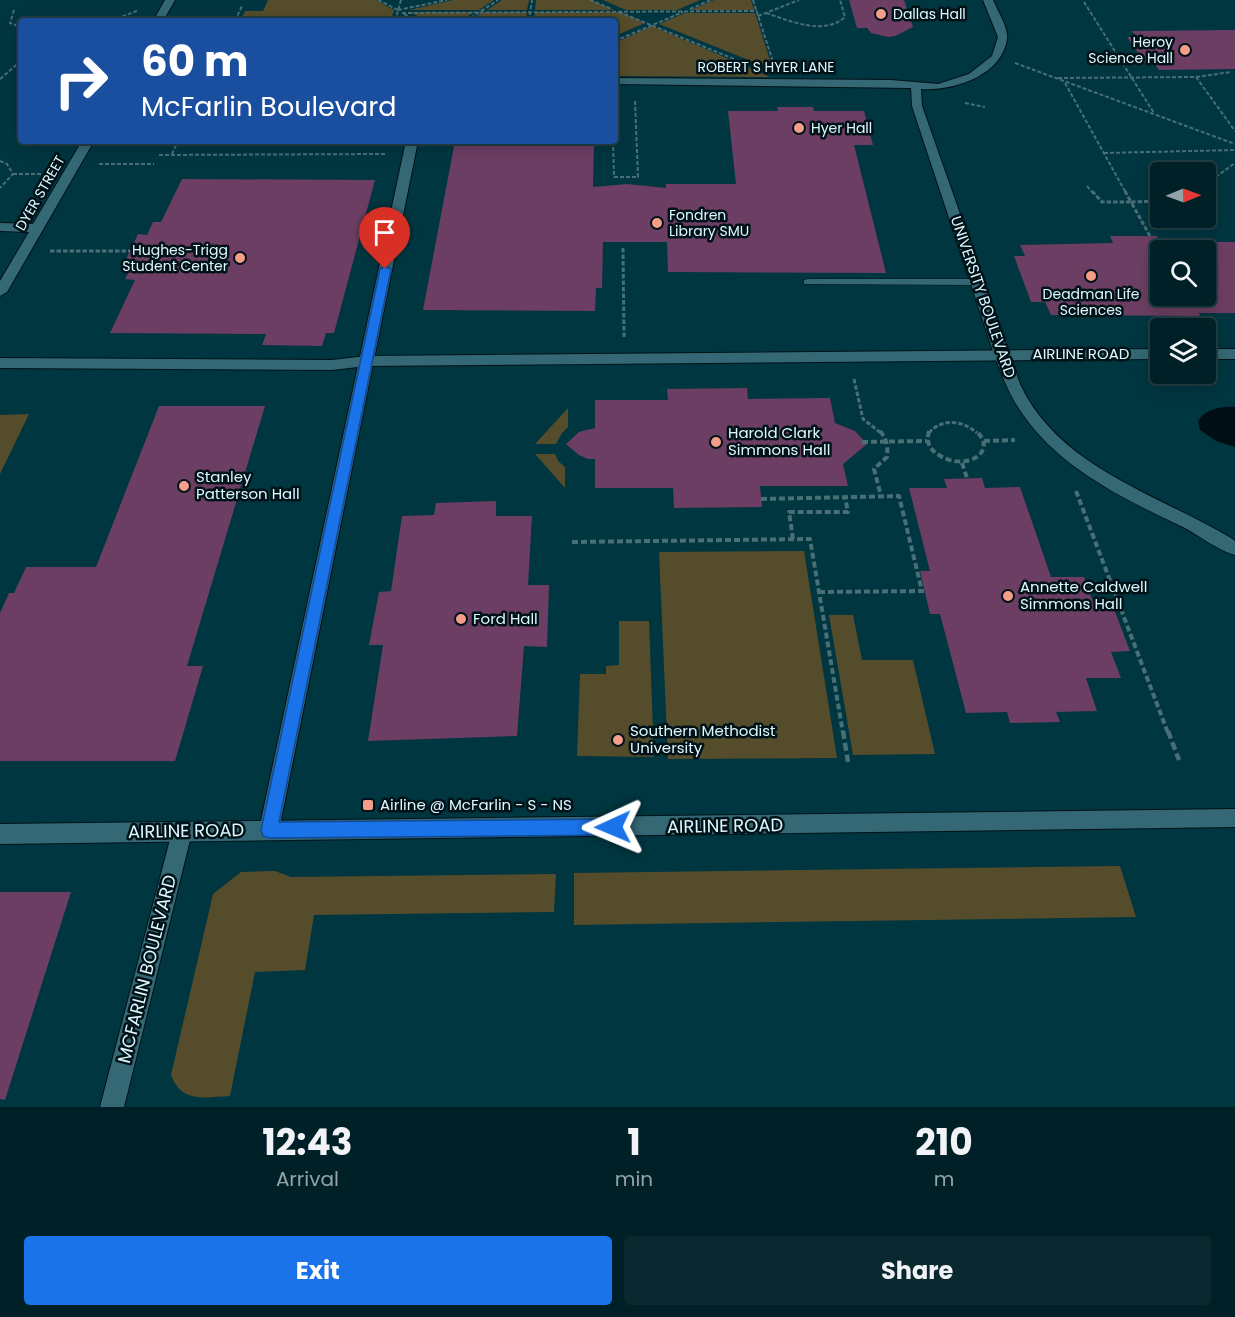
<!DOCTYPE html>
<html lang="en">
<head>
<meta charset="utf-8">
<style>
	:root { --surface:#002027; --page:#0a282f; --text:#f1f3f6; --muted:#95a3a7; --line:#223e44; --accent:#1a73e8 }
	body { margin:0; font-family:Poppins,sans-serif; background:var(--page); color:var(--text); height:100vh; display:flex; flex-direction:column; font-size:22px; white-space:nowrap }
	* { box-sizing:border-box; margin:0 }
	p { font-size:20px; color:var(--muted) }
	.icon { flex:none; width:33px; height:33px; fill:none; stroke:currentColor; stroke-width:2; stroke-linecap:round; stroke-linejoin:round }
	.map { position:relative; height:1107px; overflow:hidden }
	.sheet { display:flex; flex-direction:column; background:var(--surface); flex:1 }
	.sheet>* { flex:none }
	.guide { position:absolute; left:18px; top:18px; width:600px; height:126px; border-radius:6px; box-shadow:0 3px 15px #0003,0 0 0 2px var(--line); background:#1a4fa0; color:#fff; overflow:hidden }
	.needle { width:39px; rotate:89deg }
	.fabs { position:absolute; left:1150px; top:162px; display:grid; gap:12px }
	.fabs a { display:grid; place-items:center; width:66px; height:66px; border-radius:6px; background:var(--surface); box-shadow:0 3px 15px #0003,0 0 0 2px var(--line); font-size:30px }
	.pin { position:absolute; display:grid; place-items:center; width:51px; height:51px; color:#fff; margin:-62px -26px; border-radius:50% 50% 50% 0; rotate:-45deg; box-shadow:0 0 6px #0007 }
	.pin .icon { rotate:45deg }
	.me { position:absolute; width:66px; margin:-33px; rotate:269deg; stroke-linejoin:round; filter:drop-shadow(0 0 4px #0008) }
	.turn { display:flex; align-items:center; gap:21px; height:126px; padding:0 24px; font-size:27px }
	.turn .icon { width:78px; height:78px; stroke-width:2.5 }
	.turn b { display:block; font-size:42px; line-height:51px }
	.eta { display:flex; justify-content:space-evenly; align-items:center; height:102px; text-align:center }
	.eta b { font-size:36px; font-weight:700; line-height:42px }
	.button { display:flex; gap:12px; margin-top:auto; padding:12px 24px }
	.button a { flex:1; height:69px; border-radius:6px; background:var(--accent); color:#fff; font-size:24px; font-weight:700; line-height:69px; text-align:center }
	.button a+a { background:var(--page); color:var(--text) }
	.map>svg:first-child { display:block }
	.built { fill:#003640; fill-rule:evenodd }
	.green { fill:#554c2b }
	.water { fill:#000e14 }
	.building { fill:#6c3e63; fill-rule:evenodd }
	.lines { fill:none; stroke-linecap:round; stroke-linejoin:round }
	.service-casing { stroke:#001218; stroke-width:1 }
	.pedestrian-casing { stroke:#001218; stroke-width:2 }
	.minor-casing { stroke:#001218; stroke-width:2 }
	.tertiary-casing { stroke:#001218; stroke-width:2 }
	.path-far3 { stroke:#486e76; stroke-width:2; stroke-dasharray:4 2; stroke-linecap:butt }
	.path-far2 { stroke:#486e76; stroke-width:3; stroke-dasharray:4.5 2; stroke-linecap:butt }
	.path-far1 { stroke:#486e76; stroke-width:4; stroke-dasharray:6 3; stroke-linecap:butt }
	.path { stroke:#486e76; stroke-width:4.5; stroke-dasharray:8 4; stroke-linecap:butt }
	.service { fill:#346874; fill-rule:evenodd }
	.pedestrian { fill:#346874; fill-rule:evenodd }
	.minor { fill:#346874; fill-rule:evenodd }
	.tertiary { fill:#346874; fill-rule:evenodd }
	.route { fill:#1a73e8; stroke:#114b97; stroke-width:1.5 }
	.poi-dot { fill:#f49e89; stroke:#001217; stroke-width:2 }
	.labels { text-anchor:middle; stroke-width:5; stroke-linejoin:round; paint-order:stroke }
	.far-poi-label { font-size:14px; fill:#ddf8ff; stroke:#001217; text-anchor:start }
	.far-street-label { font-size:14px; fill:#ddf8ff; stroke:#001217 }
	.street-label { font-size:15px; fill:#ddf8ff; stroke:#001217 }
	.poi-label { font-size:15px; fill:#ddf8ff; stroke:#001217; text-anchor:start }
	.near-street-label { font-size:18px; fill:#ddf8ff; stroke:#001217 }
</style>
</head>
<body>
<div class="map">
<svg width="1235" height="1107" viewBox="0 0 1235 1107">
	<rect width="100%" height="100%" fill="#002b34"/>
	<path class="built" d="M 0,0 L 1235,0 L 1235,1107 L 0,1107 ZM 21,21 L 615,21 L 615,141 L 21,141 ZM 1161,172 L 1206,172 L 1206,218 L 1161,218 ZM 1161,250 L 1206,250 L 1206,296 L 1161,296 ZM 1161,328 L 1206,328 L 1206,374 L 1161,374 Z"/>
	<path class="green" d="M 268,0 L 376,0 L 394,10 L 391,21 L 240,21 L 245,11 L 263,11 Z
		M 453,0 L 494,0 L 479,10 L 409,10 Z
		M 502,0 L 529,0 L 527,10 L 487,10 Z
		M 536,0 L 591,0 L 614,10 L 535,10 Z
		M 603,0 L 700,0 L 677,10 L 626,10 Z
		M 714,0 L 751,0 L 754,10 L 691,10 Z
		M 410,12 L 475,12 C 454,26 431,24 410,12 Z
		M 483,12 L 527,12 L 526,21 L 469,21 Z
		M 535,12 L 620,12 L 645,23 L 615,36 L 615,21 L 534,21 Z
		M 685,13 L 755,13 L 773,70 L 659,24 Z
		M 652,26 L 764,74 L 770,77 L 615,76 L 615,43 Z
		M 568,408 L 568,427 L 562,433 L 556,444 L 535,444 Z
		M 29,414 L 0,474 L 0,415 Z
		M 535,454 L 555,454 L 558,461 L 565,467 L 565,488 Z
		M 804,551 L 837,758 L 668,759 L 659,552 Z
		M 829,615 L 853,615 L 862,660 L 913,660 L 935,754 L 853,755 Z
		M 619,621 L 649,621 L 654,757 L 577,756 L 580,674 L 606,674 L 606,666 L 619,665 Z
		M 1120,866 L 1136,917 L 574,925 L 574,873 Z
		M 275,871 L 291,877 L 556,874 L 554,912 L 314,915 L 305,970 L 255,972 L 230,1096 C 205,1097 182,1104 171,1075 L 213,894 L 241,872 Z"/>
	<path class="water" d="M 1235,407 L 1235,447 L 1216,441 L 1200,430 L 1198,421 C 1205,409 1222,406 1235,407 Z"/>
	<path class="building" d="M 849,0 L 904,0 L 913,27 L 895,36 L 888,37 L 871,33 L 867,28 L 857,28 Z
		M 1235,30 L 1235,69 L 1159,70 L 1154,63 L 1145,63 L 1127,37 L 1136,37 L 1132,31 Z
		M 777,107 L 813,107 L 814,111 L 864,111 L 873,145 L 854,145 L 886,273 L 668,272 L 667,242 L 603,242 L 602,288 L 596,288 L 595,311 L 423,310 L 455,141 L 594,141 L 593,187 L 627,184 L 666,188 L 666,184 L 736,184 L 728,111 L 778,111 Z
		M 182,179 L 375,180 L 334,333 L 326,333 L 322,346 L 262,345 L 266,334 L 110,333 L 135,280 L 125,279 L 132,266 L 123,266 L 138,234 L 147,235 L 153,222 L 161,222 Z
		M 1110,236 L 1157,236 L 1160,242 L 1235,242 L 1235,313 L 1199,313 L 1200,316 L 1051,315 L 1045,302 L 1031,302 L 1014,256 L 1025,256 L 1020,245 L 1113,243 ZM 1161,250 L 1206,250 L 1206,296 L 1161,296 Z
		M 747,388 L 748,399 L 830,398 L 835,423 L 855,431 L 867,444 L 843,464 L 848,486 L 760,486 L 762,507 L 674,508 L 673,488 L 595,488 L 595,459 L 588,459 L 579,455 L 566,444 L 579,432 L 595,428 L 595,400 L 668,400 L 667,389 Z
		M 159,406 L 265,406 L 187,666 L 203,666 L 175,761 L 0,761 L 0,613 L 9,593 L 14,593 L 26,567 L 96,567 Z
		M 982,478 L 985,488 L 1020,487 L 1051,577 L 1084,577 L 1093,602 L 1111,601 L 1130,651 L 1111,652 L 1121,678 L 1086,678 L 1097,711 L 1056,712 L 1060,722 L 1010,723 L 1007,712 L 966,713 L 940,614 L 930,614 L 920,571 L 930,571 L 909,488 L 947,488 L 944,479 Z
		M 496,501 L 496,516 L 532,516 L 528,585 L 549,585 L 547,647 L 524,646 L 517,736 L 368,741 L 383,645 L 369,645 L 379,592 L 391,591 L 402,516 L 434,515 L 436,503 Z
		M 0,892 L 71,892 L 5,1100 L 0,1099 Z"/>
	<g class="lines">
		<defs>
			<path id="service" d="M 808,279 L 977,279 L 982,282 L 977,285 L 804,284 L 804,280 Z"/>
			<path id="pedestrian" d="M 165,0 L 175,0 L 163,21 L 153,21 Z
				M 82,141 L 94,141 L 7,292 L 0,296 L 0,281 L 29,232 L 0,231 L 0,223 L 33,224 Z
				M 1161,349 L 1161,359 L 366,366 L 332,370 L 0,368 L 0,358 L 332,360 L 366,356 Z
				M 1206,349 L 1235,349 L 1235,359 L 1206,359 Z"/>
			<path id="minor" d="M 983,0 L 993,0 C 997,10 1009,29 1007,39 C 1002,76 953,91 921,89 L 922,106 L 1020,384 C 1058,467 1159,495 1231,538 L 1235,541 L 1235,555 C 1217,550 1200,536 1183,527 C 1126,500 1061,469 1024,416 C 1010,397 1002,376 994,354 L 912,106 L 911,88 L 615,84 L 615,78 L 891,80 L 938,84 L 969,74 L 992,56 L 998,37 Z
				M 406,141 L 418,141 L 279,830 L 276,837 L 269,840 L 262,837 L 259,830 Z
				M 182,822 L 189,825 L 192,832 L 124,1107 L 100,1107 L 172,832 L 175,825 Z"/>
			<path id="tertiary" d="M 1235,809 L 1235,827 L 0,844 L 0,824 Z"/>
		</defs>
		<use href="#service" class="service-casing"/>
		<use href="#pedestrian" class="pedestrian-casing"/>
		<use href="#minor" class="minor-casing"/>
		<use href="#tertiary" class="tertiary-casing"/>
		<path class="path-far3" d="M 378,0 L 398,10
			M 590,0 L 612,9
			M 753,0 L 773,62
			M 1084,2 L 1154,113
			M 690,9 L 711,0
			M 14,10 L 10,23 L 21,27
			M 398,10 L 447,0
			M 619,12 L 734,59
			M 402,13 L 757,11
			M 766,13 C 790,21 824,36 845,17 L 840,0
			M 404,14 L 417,21
			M 758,16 L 799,0
			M 111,21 L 139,10
			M 235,21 L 242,6
			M 395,21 L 401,0
			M 466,21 L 498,0
			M 529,21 L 532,0
			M 615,41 L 683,12
			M 1015,63 L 1235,144
			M 1196,77 L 1235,131
			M 1058,78 L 1196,77 L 1231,72
			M 0,79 L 21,61
			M 1065,83 L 1126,193
			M 965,103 L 985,107
			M 613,141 L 614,177 L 638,177 L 635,100
			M 1104,153 L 1235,150
			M 172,154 L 178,141
			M 159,155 L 385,154
			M 0,161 L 7,164 L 13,174 L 0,188
			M 99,164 L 154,164
			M 13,174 L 41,174
			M 1206,184 L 1235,163
			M 1087,186 L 1093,193"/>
		<path class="path-far2" d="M 1092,191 L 1102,202 L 1131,202 L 1125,191
			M 1150,236 L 1131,202 L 1161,201
			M 623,248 L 624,338
			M 50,251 L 130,251
			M 854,379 L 863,419 L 881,433
			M 929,433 C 941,418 963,420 977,433"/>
		<path class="path-far1" d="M 880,431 C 887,439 888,447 887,457 L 874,469 L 881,496
			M 929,431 C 926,442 929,449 939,455 C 963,472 1000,453 976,431
			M 984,441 L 1015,440
			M 862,442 L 927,441
			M 962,463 L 967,478
			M 1076,491 L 1168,733
			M 761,499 L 899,496 L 922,591
			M 793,539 L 789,512 L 848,512 L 845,497
			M 572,542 L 810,539 L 843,733
			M 819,592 L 924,591"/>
		<path class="path" d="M 843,731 L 848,762
			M 1168,731 L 1179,760"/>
		<use href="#service" class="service"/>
		<use href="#pedestrian" class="pedestrian"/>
		<use href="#minor" class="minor"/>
		<use href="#tertiary" class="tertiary"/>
	</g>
	<path class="route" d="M 385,266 L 391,269 L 279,822 L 613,819 L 619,822 L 622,827 L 619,833 L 613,835 L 269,838 L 263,836 L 261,830 L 380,269 Z"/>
	<g class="poi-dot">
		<circle cx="881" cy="14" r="6"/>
		<circle cx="1185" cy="50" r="6"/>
		<circle cx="799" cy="128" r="6"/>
		<circle cx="657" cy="223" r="6"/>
		<circle cx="240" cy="258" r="6"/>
		<circle cx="1091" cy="276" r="6"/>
		<circle cx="716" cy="442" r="6"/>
		<circle cx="184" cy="486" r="6"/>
		<circle cx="1008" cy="596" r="6"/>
		<circle cx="461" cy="619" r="6"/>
		<circle cx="618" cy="740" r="6"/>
		<rect x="362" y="799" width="12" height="12" rx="3"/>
	</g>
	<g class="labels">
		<g class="far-poi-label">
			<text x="893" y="19">Dallas Hall</text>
			<text x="1173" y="47" text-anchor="end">Heroy<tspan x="1173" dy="16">Science Hall</tspan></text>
			<text x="811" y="133">Hyer Hall</text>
			<text x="669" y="220">Fondren<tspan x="669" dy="16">Library SMU</tspan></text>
			<text x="228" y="255" text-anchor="end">Hughes-Trigg<tspan x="228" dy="16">Student Center</tspan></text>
			<text x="1091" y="299" text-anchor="middle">Deadman Life<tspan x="1091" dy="16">Sciences</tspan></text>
		</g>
		<g class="far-street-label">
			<text x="766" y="72">ROBERT S HYER LANE</text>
			<text transform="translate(40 193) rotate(-60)" y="5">DYER STREET</text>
		</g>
		<g class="street-label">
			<text transform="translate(983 297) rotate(71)" y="5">UNIVERSITY BOULEVARD</text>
			<text x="1081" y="359">AIRLINE ROAD</text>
		</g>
		<g class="poi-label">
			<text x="728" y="438">Harold Clark<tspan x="728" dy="17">Simmons Hall</tspan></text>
			<text x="196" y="482">Stanley<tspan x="196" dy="17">Patterson Hall</tspan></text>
			<text x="1020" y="592">Annette Caldwell<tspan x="1020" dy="17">Simmons Hall</tspan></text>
			<text x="473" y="624">Ford Hall</text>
			<text x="630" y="736">Southern Methodist<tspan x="630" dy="17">University</tspan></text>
			<text x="380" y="810">Airline @ McFarlin - S - NS</text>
		</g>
		<g class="near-street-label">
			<text transform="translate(725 826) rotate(-1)" y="6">AIRLINE ROAD</text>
			<text transform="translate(186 831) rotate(-1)" y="6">AIRLINE ROAD</text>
			<text transform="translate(147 969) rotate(-76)" y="6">MCFARLIN BOULEVARD</text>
		</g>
	</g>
</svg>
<div class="fabs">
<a><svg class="needle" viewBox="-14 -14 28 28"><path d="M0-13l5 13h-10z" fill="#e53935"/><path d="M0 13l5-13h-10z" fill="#95a3a7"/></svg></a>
<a><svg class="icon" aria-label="search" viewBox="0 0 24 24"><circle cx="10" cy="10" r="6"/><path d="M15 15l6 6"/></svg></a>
<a><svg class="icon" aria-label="layers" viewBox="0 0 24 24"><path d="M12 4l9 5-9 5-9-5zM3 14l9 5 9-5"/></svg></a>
</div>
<div class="pin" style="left:385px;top:269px;background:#d93025"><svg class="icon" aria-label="arrive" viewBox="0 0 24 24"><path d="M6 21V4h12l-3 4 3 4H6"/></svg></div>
<svg class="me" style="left:613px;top:827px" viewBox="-20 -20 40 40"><path d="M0-17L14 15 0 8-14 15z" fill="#1a73e8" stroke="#fff" stroke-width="4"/></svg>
<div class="guide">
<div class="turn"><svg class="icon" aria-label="right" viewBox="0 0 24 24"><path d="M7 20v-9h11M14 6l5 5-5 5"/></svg><div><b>60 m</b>McFarlin Boulevard</div></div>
</div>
</div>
<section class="sheet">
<div class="eta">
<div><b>12:43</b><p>Arrival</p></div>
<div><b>1</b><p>min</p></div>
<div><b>210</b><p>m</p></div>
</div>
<div class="button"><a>Exit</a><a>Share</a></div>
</section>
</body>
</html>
